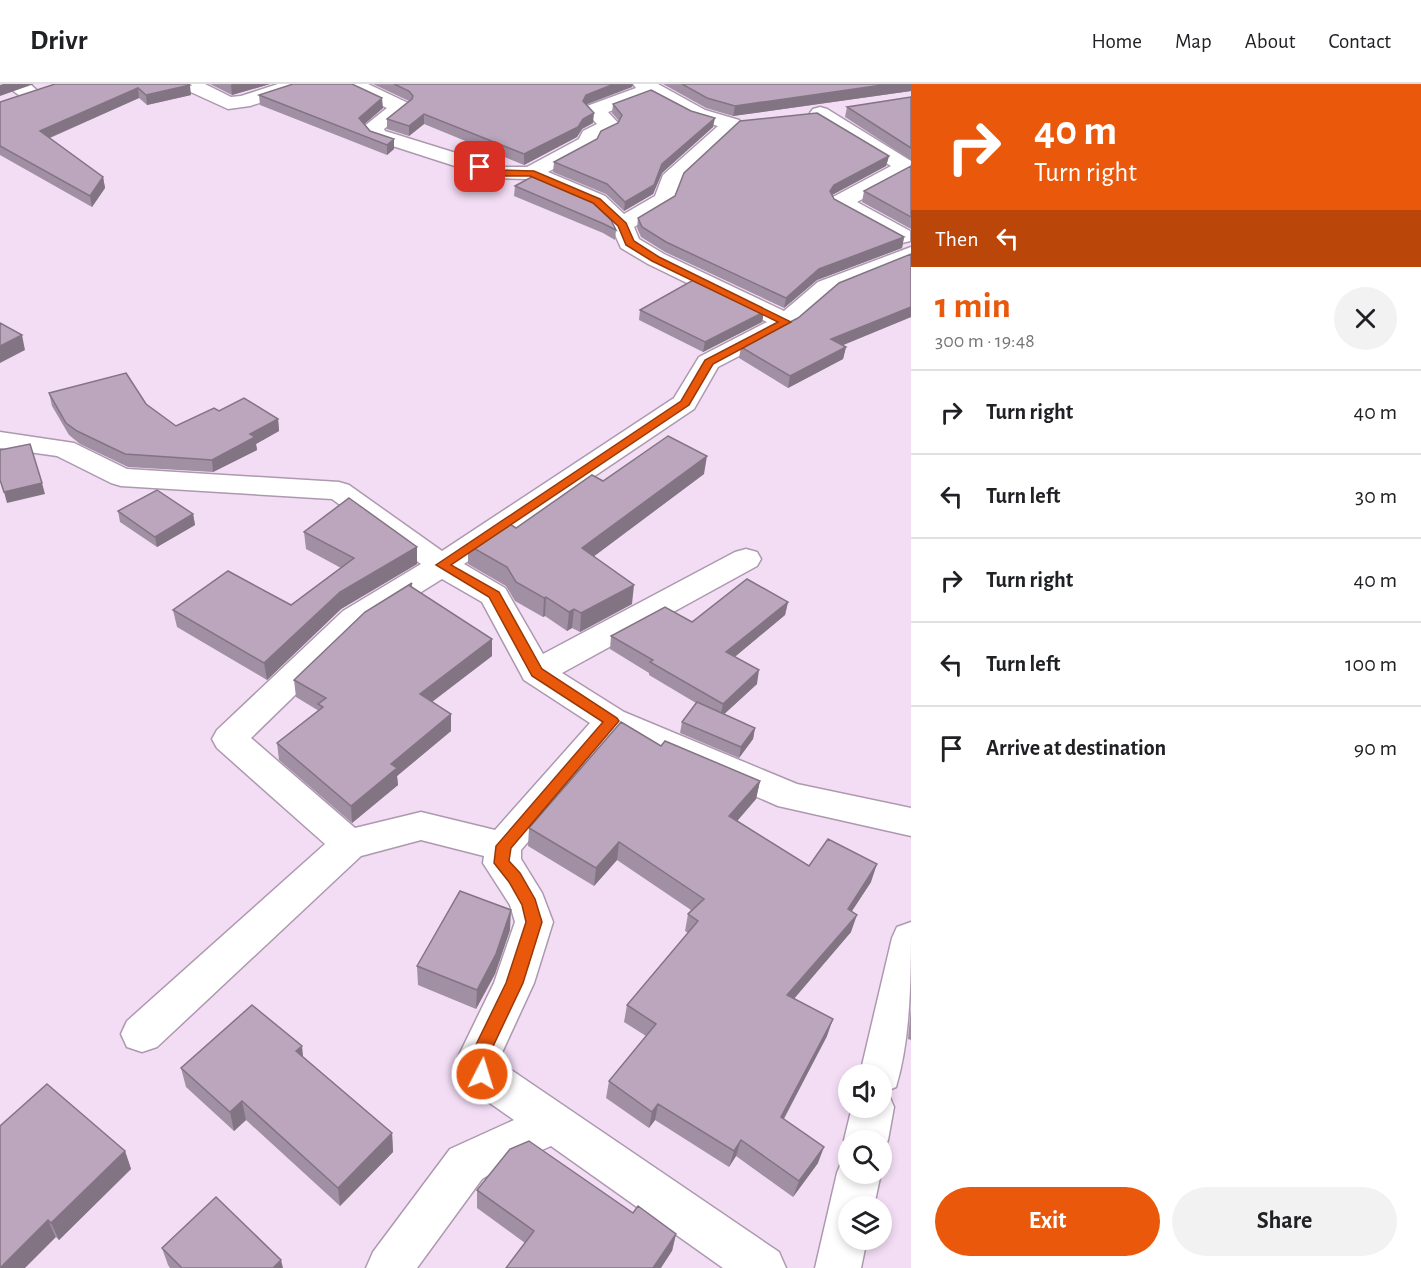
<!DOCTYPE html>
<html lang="en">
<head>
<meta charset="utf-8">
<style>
	:root { --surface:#fff; --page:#f2f2f2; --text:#202124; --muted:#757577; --line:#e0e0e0; --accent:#ea580c }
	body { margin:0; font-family:"Alegreya Sans",sans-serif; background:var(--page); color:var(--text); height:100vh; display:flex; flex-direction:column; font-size:22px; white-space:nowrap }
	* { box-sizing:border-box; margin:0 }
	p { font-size:20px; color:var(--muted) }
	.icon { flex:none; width:33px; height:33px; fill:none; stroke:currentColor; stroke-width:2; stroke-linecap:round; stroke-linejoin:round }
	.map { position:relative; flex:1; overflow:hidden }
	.sheet { display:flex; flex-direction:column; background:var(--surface); width:510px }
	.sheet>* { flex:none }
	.banner { background:#ea580c; color:#fff; overflow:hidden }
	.buttons { position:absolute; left:838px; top:980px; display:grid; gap:12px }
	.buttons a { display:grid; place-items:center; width:54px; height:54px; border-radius:50%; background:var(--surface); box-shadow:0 3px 9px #0003; font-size:30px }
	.pin { position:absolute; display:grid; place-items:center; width:51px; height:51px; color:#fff; margin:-26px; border-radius:12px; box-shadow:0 3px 9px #0006 }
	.me { position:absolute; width:66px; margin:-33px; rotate:5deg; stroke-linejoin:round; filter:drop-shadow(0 0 4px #0008) }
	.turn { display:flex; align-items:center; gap:21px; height:126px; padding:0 24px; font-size:27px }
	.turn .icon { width:78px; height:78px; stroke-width:2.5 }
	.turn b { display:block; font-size:42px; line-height:51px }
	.then { display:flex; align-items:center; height:57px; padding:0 24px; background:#0003; gap:12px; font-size:22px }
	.round { display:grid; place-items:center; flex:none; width:63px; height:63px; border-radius:32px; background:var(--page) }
	.head { display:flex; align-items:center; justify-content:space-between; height:102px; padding:0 24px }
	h1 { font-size:36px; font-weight:700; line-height:45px; color:var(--accent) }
	.action { display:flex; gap:12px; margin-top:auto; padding:12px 24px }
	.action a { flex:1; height:69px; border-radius:36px; background:var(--accent); color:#fff; font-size:24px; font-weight:700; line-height:69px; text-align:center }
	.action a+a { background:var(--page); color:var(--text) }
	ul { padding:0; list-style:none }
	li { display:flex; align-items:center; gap:18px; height:84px; padding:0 24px; border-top:2px solid var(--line) }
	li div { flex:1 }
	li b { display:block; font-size:22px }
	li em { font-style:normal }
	header { display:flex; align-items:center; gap:36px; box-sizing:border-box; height:84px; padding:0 30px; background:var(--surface); border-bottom:2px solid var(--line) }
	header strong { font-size:28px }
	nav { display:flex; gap:33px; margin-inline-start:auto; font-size:21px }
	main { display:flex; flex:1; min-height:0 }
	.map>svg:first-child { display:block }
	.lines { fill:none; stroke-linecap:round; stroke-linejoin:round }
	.minor-casing { stroke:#ad99af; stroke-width:3 }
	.minor { fill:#fff; fill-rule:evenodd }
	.wall { fill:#a18fa3 }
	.shaded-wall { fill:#837484 }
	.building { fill:#bba6bd; stroke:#837484; stroke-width:1.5 }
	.route { fill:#ea580c; stroke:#983908; stroke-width:1.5 }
</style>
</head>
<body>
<header>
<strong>Drivr</strong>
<nav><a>Home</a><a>Map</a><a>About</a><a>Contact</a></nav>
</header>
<main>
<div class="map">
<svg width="911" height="1184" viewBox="0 0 911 1184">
	<rect width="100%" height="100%" fill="#f3ddf5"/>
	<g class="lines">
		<defs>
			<path id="minor" d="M 7,0 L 30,0 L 41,10 L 38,14 C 26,17 14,10 7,0 Z
				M 179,0 L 205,0 L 231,13 L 241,12 L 278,0 L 308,0 L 305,4 L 250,22 L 228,25 L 182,4 Z
				M 342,0 L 368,0 L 408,19 L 411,23 L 384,45 L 385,47 L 501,83 L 527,83 L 579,55 L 583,47 L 597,40 L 584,26 L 587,22 L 636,4 L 633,0 L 658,0 L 705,26 L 739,36 L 742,40 L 739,44 L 681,98 L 673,120 L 634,143 L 639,155 L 664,170 L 784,227 L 818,198 L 911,163 L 911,178 L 836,208 L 795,243 L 718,283 L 694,325 L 464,480 L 505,504 L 543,570 L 735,468 L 746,465 L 757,468 L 761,475 L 757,482 L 562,589 L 624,628 L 797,700 L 911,724 L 911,752 L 778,722 L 618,653 L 521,766 L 521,775 L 542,809 L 553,838 L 534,899 L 500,973 L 501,979 L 779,1168 L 786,1184 L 723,1184 L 551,1062 L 495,1087 L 482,1095 L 417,1184 L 366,1184 L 373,1168 L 450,1065 L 514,1036 L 467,1003 L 461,990 L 458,973 L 494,899 L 515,838 L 510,821 L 483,779 L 484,772 L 421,756 L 361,772 L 157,963 L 142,968 L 127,963 L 121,950 L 127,937 L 325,760 L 217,664 L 212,655 L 217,646 L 343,527 L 421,480 L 332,415 L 121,402 L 111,399 L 57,372 L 0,364 L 0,348 L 74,359 L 127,385 L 339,398 L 349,401 L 442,467 L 674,314 L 699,273 L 767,238 L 648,180 L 621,164 L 612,144 L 589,122 L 528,95 L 492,94 L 371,55 L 362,44 L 387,24 L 345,4 ZM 650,12 L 691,34 L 718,42 L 663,91 L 655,112 L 624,130 L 605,112 L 548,88 L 595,62 L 599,54 L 615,47 L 619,40 L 608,28 ZM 442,495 L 482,518 L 524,596 L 590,639 L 495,746 L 421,728 L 355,744 L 251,654 L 365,543 Z
				M 820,23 L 827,25 L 911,77 L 910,89 L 857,118 L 910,147 L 910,157 L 902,159 L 894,157 L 833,123 L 830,118 L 833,113 L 891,82 L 813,33 L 810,29 L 813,25 Z
				M 911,838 C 911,892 911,953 896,1003 L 884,1008 L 888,1009 L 894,1023 L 888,1056 L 882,1069 L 882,1056 L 849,1056 L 849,1067 L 844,1056 L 852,1023 L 882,1023 L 882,990 L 860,990 L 892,854 L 897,843 Z
				M 849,1072 L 849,1089 L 881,1089 L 874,1122 L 849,1122 L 849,1155 L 867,1155 L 861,1184 L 815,1184 L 837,1089 L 843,1074 Z"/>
		</defs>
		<use href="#minor" class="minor-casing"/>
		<use href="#minor" class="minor"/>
	</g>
	<path class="wall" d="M 188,0 L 191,11 L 147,21 L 139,14 L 50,54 L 103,93 L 105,104 L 92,123 L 0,71 L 0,18 Z
		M 210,0 L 270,0 L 232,11 Z
		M 373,0 L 633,0 L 632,3 L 586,20 L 593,39 L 582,45 L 577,53 L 524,81 L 424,40 L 409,52 L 387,45 L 387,35 L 409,17 Z
		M 663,0 L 911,0 L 911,7 L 733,32 L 706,24 Z
		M 259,11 L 383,24 L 364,40 L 370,47 L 394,65 L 387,71 L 260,21 Z
		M 911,13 L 911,76 L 845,33 L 847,23 Z
		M 613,20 L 713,43 L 662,89 L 653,110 L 624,127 L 606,110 L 553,88 L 554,78 L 597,55 L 618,39 L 619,37 L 612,29 Z
		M 889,72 L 886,82 L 832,111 L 834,115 L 904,153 L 902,164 L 817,196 L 784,224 L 665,168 L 641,153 L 637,144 L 638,134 Z
		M 911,82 L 911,145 L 862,118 L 864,107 Z
		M 535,91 L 616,146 L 615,156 L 603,149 L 514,112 L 515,102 Z
		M 911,170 L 911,233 L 842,261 L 846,263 L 843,275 L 788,304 L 739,274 L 741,263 L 798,234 Z
		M 640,226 L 764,228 L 762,238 L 703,268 L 639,236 Z
		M 49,309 L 146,320 L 176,342 L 278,335 L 279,347 L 256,360 L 257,366 L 213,388 L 128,383 L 80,360 L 69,351 L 52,322 Z
		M 704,390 L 594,472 L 632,520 L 580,548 L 572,544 L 567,547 L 545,532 L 543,533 L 515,517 L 506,502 L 468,480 L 468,461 L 516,444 L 603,397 Z
		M 118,427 L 193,430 L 195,441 L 157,463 L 120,438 Z
		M 304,448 L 417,480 L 341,525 L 267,596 L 177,543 L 173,526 L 291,521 L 341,484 L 306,465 Z
		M 412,499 L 412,504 L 492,555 L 492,572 L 432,618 L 451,630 L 451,647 L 397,692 L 398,701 L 352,739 L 279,676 L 277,659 L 319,627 L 296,613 L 294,596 Z
		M 788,518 L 785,531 L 734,573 L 757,600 L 724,630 L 755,644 L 753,655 L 739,674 L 680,649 L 682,638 L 696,619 L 649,591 L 649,589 L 610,565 L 611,552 L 692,538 Z
		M 661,662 L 760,697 L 756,715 L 737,737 L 809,782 L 871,798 L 852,827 L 851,848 L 793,915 L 827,952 L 784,1035 L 818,1079 L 793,1113 L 736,1072 L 729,1083 L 655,1036 L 649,1044 L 606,1014 L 609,997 L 646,952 L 624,938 L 627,921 L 688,849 L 685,847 L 688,830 L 691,826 L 617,776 L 594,802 L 528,762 L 529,744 Z
		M 510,846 L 495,890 L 476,925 L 418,901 L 417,882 Z
		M 911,923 L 911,956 L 908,955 Z
		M 303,973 L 392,1049 L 393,1068 L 340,1122 L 246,1036 L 234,1047 L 186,1003 L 181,984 Z
		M 0,1042 L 125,1067 L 131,1085 L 59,1156 L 56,1153 Z
		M 477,1106 L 633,1129 L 676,1150 L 672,1167 L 525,1159 L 477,1124 Z
		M 162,1164 L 283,1184 L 170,1184 L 168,1181 Z"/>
	<path class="shaded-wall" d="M 3,0 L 34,0 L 0,12 L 0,1 Z
		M 233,0 L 270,0 L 232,11 L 231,1 Z
		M 614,0 L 633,0 L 632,3 L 585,21 L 583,17 L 586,11 Z
		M 889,0 L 911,0 L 911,7 L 733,32 L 735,22 Z
		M 190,1 L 191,11 L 147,21 L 146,11 Z
		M 138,4 L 139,14 L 42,57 L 40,47 Z
		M 382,14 L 383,24 L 360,44 L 359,34 Z
		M 594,29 L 593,39 L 582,45 L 577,53 L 524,81 L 524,70 L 583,35 Z
		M 424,30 L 424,40 L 409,52 L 409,42 Z
		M 715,34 L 713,43 L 662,89 L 653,110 L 624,127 L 625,118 L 662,80 Z
		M 394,55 L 394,65 L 387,71 L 387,61 Z
		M 889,72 L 886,82 L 832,111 L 830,107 L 834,101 Z
		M 103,93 L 105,104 L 92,123 L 90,112 Z
		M 904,153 L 902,164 L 817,196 L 784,224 L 786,214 L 819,185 Z
		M 911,223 L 911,233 L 829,267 L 831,255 Z
		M 764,228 L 762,238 L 703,268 L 705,258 Z
		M 22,251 L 25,266 L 0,279 L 0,262 Z
		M 846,263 L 843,275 L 788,304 L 790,292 Z
		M 278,335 L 279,347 L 256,360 L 257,366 L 213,388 L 212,376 L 250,350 Z
		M 707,372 L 704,390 L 581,482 L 582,464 Z
		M 42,399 L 45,410 L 7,419 L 4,408 Z
		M 193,430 L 195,441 L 157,463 L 155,453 Z
		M 417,463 L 417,480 L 341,525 L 267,596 L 264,579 L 340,508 Z
		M 634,501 L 632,520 L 580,548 L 581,529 Z
		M 546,513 L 545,532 L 543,533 L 544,514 Z
		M 788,518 L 785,531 L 724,582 L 726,568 Z
		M 574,525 L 572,544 L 567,547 L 569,528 Z
		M 492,555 L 492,572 L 420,627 L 420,610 Z
		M 759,586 L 757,600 L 720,634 L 723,620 Z
		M 451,630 L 451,647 L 397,692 L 398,701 L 352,739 L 351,722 L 391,680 Z
		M 755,644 L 753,655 L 739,674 L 741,663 Z
		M 760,697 L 756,715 L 726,750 L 729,732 Z
		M 619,758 L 617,776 L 594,802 L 596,784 Z
		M 877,780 L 871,798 L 842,842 L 848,825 Z
		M 511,826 L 510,846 L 495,890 L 476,925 L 477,906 Z
		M 857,831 L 851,848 L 782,929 L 787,911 Z
		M 833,935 L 827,952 L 776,1049 L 781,1033 Z
		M 302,962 L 304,981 L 296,967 Z
		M 242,1017 L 246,1036 L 234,1047 L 230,1028 Z
		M 658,1020 L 655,1036 L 649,1044 L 652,1028 Z
		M 392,1049 L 393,1068 L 340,1122 L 338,1104 Z
		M 741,1056 L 736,1072 L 729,1083 L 734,1067 Z
		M 824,1063 L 818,1079 L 793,1113 L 799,1097 Z
		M 125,1067 L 131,1085 L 59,1156 L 51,1139 Z
		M 48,1136 L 56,1153 L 25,1184 L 0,1184 Z
		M 676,1150 L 672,1167 L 661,1184 L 653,1184 Z
		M 281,1176 L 283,1184 L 273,1184 Z"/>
	<path class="building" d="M 55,0 L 188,0 L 190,1 L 146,11 L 138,4 L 40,47 L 103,93 L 90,112 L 0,62 L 0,18 Z
		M 293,0 L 352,0 L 382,14 L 359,34 L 370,47 L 394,55 L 387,61 L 259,11 Z
		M 394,0 L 614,0 L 586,11 L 583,17 L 594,29 L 583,35 L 578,43 L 524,70 L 424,30 L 409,42 L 387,35 L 412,15 L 413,12 L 409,7 Z
		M 682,0 L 889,0 L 735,22 L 707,14 Z
		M 651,6 L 691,27 L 715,34 L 662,80 L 654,101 L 625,118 L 607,100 L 554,78 L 597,55 L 601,47 L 618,39 L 622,31 L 613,20 Z
		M 911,13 L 911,64 L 847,23 Z
		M 817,29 L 889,72 L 834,101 L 830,107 L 834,115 L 904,153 L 819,185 L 786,214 L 666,158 L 642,143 L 638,134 L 675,112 L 684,89 L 740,37 Z
		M 911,82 L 911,133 L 864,107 Z
		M 535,91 L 588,114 L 611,136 L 616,146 L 604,140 L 515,102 Z
		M 911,170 L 911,223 L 831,255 L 846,263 L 790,292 L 741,263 L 798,234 L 839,199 Z
		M 695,195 L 764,228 L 705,258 L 640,226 Z
		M 0,239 L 22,251 L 0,262 Z
		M 126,289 L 146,320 L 176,342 L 214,324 L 219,327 L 244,314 L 278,335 L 250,350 L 255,353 L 212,376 L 125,370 L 77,347 L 66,339 L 49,309 Z
		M 668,352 L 707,372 L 582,464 L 634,501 L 581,529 L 574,525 L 569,528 L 546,513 L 544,514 L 516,498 L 507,483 L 468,461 L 505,437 L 516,444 L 592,391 L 603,397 Z
		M 30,360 L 42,399 L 4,408 L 0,396 L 0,366 Z
		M 157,406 L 193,430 L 155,453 L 118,427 Z
		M 349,414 L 417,463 L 340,508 L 264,579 L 173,526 L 228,487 L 291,521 L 354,474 L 304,448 Z
		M 747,495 L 788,518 L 726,568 L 759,586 L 723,620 L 650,578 L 653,576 L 611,552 L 665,523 L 692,538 Z
		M 412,499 L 410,502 L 492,555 L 420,610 L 451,630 L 391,680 L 397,684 L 351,722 L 277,659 L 323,623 L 318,620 L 326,614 L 294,596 L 365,528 Z
		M 697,618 L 755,644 L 741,663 L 682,638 Z
		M 621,638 L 661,662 L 665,657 L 760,697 L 729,732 L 809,782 L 828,755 L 877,780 L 848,825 L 857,831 L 787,911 L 833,935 L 781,1033 L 824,1063 L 799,1097 L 741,1056 L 734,1067 L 658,1020 L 652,1028 L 609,997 L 656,940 L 627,921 L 698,837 L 688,830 L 704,815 L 619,758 L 596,784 L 529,744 Z
		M 460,807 L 511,826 L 496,870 L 477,906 L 417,882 Z
		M 252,921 L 302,962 L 296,967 L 392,1049 L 338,1104 L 242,1017 L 230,1028 L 181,984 Z
		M 47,1000 L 125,1067 L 51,1139 L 48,1136 L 0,1184 L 0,1042 Z
		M 529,1057 L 633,1129 L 638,1122 L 676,1150 L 653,1184 L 506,1184 L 534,1147 L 477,1106 L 510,1065 Z
		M 216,1113 L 281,1176 L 273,1184 L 182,1184 L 162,1164 Z"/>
	<path class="route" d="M 480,80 L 501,86 L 534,87 L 600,115 L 626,139 L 634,157 L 659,173 L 791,238 L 713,280 L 689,321 L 451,481 L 499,508 L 542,585 L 617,634 L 619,637 L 511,764 L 509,777 L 520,789 L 535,815 L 542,838 L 523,899 L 488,973 L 490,990 L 488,995 L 482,998 L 476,995 L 470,973 L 506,899 L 526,838 L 522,821 L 509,798 L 494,779 L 496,762 L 603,638 L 532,592 L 489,513 L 436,481 L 681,317 L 705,276 L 778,238 L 652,177 L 626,161 L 618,142 L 593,119 L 530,92 L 500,92 L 477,85 L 475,83 Z"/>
</svg>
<div class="buttons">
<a><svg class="icon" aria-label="sound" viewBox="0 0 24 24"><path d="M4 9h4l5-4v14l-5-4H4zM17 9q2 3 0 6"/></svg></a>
<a><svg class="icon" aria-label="search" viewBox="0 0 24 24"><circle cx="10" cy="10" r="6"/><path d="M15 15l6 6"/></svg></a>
<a><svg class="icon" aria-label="layers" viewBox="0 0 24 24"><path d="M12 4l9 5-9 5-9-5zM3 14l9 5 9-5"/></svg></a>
</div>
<div class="pin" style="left:480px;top:83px;background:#d93025"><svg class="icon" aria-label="arrive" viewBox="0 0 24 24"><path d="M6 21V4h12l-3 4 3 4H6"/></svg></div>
<svg class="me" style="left:482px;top:990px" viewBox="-20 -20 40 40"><circle r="17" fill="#ea580c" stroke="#fff" stroke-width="3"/><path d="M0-11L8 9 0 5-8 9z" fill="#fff"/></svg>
</div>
<section class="sheet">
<div class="banner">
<div class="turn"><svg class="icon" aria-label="right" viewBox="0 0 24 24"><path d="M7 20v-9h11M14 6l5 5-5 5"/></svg><div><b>40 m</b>Turn right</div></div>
<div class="then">Then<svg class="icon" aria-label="left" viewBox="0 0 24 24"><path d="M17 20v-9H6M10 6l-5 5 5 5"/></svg></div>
</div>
<div class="head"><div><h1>1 min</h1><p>300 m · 19:48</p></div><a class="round"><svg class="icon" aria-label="close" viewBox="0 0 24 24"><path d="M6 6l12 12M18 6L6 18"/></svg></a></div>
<ul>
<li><svg class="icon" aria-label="right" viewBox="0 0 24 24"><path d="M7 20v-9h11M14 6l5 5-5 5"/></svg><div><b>Turn right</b></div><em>40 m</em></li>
<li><svg class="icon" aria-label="left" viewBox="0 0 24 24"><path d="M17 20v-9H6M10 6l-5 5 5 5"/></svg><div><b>Turn left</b></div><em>30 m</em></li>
<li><svg class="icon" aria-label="right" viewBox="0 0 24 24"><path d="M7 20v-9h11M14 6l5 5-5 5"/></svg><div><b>Turn right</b></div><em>40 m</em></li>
<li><svg class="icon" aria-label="left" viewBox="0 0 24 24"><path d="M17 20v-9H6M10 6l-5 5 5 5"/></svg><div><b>Turn left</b></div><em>100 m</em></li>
<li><svg class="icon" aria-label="arrive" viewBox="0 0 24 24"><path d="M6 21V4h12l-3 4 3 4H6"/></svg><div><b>Arrive at destination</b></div><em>90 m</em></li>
</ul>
<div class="action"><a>Exit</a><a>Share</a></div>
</section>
</main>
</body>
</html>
